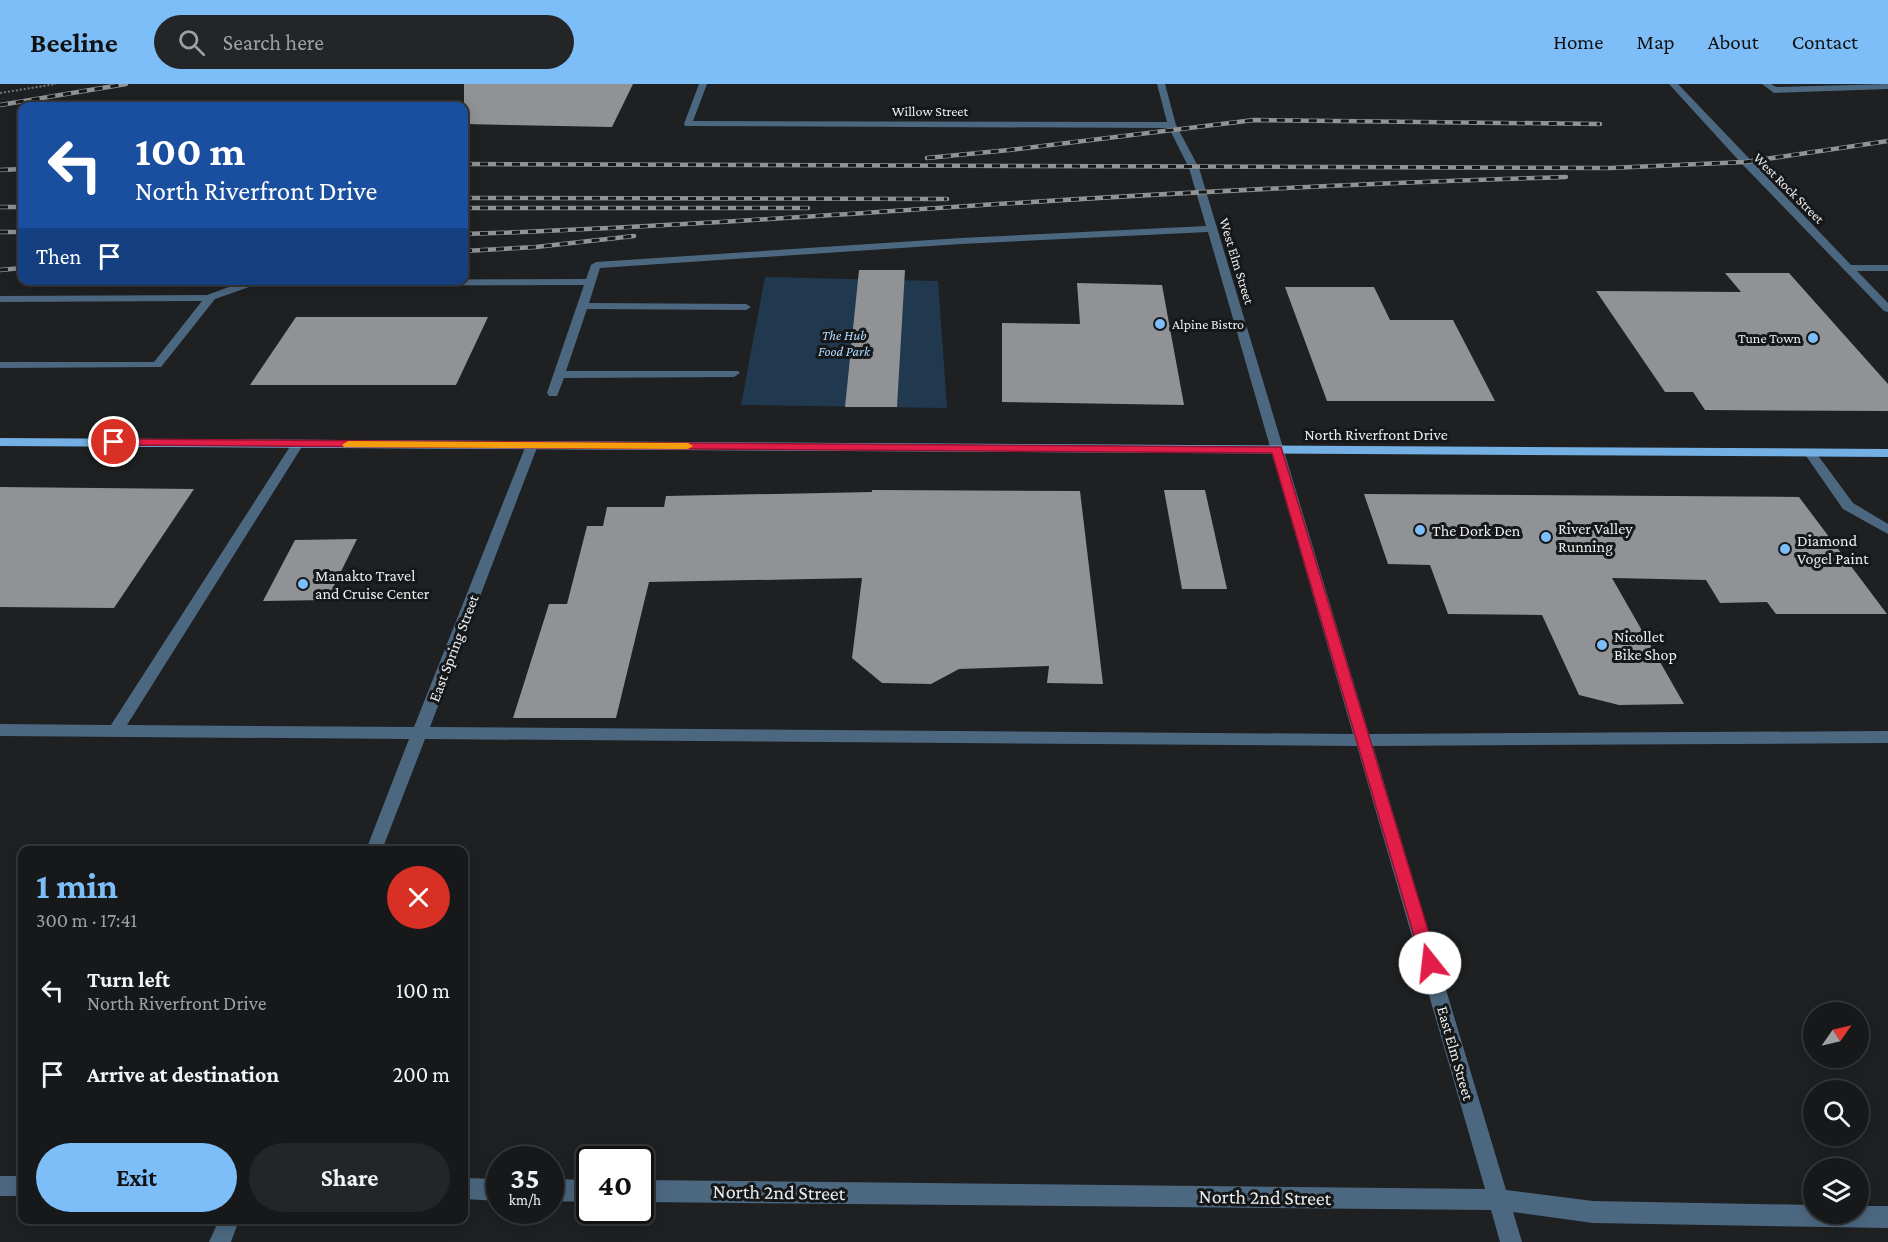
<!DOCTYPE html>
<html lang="en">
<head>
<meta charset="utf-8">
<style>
	:root { --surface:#16181a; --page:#232527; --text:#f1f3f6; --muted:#9ea0a2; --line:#353739; --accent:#7dbef9 }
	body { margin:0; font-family:"Crimson Pro",serif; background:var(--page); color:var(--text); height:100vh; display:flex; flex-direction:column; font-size:22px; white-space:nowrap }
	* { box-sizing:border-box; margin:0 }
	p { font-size:20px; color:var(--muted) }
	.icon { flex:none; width:33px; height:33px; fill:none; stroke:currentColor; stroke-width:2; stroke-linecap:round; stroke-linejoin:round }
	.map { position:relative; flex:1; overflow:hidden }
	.drawer { position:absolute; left:18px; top:762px; width:450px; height:378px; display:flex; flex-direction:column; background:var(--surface); border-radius:12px; box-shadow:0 3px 15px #0003,0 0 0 2px var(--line) }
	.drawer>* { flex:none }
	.top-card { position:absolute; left:18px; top:18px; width:450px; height:183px; border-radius:12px; box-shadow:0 3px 15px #0003,0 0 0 2px var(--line); background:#1a4fa0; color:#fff; overflow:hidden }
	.needle { width:39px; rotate:56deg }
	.fabs { position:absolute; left:1803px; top:918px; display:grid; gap:12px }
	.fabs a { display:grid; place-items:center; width:66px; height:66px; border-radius:50%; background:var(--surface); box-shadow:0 3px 15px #0003,0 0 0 2px var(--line); font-size:30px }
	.speed { position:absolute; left:486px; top:1062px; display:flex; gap:12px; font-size:30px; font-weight:700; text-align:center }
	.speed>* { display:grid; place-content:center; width:78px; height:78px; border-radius:50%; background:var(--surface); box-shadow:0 3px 15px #0003,0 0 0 2px var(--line); line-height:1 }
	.speed small { font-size:15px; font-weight:400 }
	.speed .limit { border:3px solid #111; border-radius:9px; background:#fff; color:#111 }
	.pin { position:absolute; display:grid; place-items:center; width:51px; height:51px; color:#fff; margin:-26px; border:3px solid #fff; border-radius:50%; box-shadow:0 2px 6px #0007 }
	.me { position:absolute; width:66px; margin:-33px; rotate:344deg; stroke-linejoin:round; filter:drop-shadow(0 0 4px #0008) }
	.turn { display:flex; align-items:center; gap:21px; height:126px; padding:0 18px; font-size:27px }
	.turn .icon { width:78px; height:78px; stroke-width:2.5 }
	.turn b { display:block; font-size:42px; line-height:51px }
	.then { display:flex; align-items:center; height:57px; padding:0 18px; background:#0003; gap:12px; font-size:22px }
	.round { display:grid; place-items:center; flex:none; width:63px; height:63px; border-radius:32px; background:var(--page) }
	.head { display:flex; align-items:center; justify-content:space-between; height:102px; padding:0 18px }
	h1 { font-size:36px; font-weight:700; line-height:45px; color:var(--accent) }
	.cta { display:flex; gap:12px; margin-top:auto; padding:12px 18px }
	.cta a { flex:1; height:69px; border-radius:36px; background:var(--accent); color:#111; font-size:24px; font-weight:700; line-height:69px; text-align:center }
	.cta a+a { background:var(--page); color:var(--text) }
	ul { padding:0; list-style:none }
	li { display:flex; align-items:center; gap:18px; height:84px; padding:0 18px }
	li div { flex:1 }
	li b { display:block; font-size:22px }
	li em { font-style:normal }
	header { display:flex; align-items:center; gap:36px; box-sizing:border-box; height:84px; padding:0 30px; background:var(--accent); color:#111 }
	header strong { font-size:28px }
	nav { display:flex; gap:33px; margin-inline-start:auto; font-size:21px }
	.search { width:420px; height:54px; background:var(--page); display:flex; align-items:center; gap:15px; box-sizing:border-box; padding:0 21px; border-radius:33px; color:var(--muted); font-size:22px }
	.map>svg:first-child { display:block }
	.green { fill:#21394f }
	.building { fill:#909295 }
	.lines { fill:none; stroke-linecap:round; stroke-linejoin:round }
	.path { stroke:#767779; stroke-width:2; stroke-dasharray:2 2; stroke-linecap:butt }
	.minor { fill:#4c6881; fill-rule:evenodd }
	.major { fill:#75b0e5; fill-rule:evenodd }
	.rail-casing { stroke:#919394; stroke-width:4.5 }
	.rail { stroke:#151719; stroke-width:3; stroke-dasharray:8; stroke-linecap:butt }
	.route { fill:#e11d48; stroke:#92132f; stroke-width:1.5 }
	.slow { fill:#f59e0b }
	.poi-dot { fill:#7dbef9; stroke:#151719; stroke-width:2 }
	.labels { text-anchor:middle; stroke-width:6; stroke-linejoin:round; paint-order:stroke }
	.far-street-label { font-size:14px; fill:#ecedee; stroke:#151719 }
	.far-poi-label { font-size:14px; fill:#ecedee; stroke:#151719; text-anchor:start }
	.far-park-label { font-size:14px; font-style:italic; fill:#afd9ff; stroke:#151719 }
	.street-label { font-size:16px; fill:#ecedee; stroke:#151719 }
	.poi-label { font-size:16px; fill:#ecedee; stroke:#151719; text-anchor:start }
	.near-street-label { font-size:20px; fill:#ecedee; stroke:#151719 }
</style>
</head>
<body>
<header>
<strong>Beeline</strong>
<div class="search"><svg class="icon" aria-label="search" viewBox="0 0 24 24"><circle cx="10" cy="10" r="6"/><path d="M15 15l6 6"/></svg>Search here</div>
<nav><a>Home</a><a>Map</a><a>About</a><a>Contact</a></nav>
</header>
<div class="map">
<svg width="1888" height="1158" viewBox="0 0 1888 1158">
	<rect width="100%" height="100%" fill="#1e2022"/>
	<path class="green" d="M 765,193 L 938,197 L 947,324 L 741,321 Z"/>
	<path class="building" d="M 464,0 L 633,0 L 612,43 L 464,40 Z
		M 859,186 L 905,186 L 897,323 L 845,323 Z
		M 1725,189 L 1789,189 L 1888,300 L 1888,327 L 1705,326 L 1693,308 L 1665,308 L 1596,207 L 1741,208 Z
		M 1077,199 L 1162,201 L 1184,321 L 1002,318 L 1002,239 L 1080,240 Z
		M 1285,203 L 1374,203 L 1390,236 L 1453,236 L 1495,317 L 1327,317 Z
		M 296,233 L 488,233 L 456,301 L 250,301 Z
		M 0,403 L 194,405 L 114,524 L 0,523 Z
		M 872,406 L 1080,407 L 1103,600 L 1047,599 L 1049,582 L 959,585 L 931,600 L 882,599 L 852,574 L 862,494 L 649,498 L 616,634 L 513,634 L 549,520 L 567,520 L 587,442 L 603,442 L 607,423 L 664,423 L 666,412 L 872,408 Z
		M 1164,406 L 1205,406 L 1227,505 L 1182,505 Z
		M 1364,410 L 1799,413 L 1887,530 L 1776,530 L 1767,518 L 1720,519 L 1706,496 L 1612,494 L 1684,620 L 1619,621 L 1579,611 L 1542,531 L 1448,530 L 1430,481 L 1388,480 Z
		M 357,455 L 327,516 L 263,517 L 295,456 Z"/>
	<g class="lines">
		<path class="path" d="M 0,9 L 56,0"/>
		<path class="minor" d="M 699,0 L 707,0 L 693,37 L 1167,38 L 1157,0 L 1165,0 L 1176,41 L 1199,84 L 1369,650 L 1888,647 L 1888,659 L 1373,662 L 1506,1106 L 1593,1117 L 1814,1121 L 1814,1130 L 1858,1130 L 1858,1122 L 1888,1122 L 1888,1144 L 1593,1139 L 1513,1128 L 1522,1158 L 1500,1158 L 1491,1126 L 640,1118 L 640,1096 L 1485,1105 L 1357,662 L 425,655 L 382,766 L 366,766 L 409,655 L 0,652 L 0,640 L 111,641 L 291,361 L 297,357 L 303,361 L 127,641 L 414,643 L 526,361 L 532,357 L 538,361 L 430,643 L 1353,650 L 1208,148 L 961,160 L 600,184 L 589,219 L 746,220 L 751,223 L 746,226 L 587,225 L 566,287 L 738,287 L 740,289 L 734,293 L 564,294 L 557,312 L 549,312 L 547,309 L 584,201 L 252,202 L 215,215 L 161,283 L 0,284 L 0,278 L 154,278 L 202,217 L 0,218 L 0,212 L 207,211 L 248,196 L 586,195 L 591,181 L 596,178 L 961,154 L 1206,142 L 1189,84 L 1169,44 L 685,42 L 684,40 Z
			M 1669,0 L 1678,0 L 1851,181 L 1888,181 L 1888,187 L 1857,187 L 1888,219 L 1888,228 L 1884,227 L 1742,80 Z
			M 1762,0 L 1771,0 L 1776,3 L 1888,0 L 1888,5 L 1774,9 Z
			M 1810,365 L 1814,366 L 1853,419 L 1888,440 L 1888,450 L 1843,425 L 1804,369 Z
			M 0,1092 L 22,1092 L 22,1112 L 0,1112 Z
			M 464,1094 L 500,1095 L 500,1117 L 464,1115 Z
			M 550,1095 L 590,1096 L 590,1118 L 550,1117 Z
			M 219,1136 L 239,1136 L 231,1158 L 209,1158 Z"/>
		<path class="major" d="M 0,354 L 1888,365 L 1888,373 L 0,362 Z"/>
		<defs>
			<path id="rail" d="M 0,21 L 126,0
				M 927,74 L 1009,66 L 1254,36 L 1600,40
				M 464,80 L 1610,84 L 1745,78 L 1888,57
				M 0,86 L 22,85
				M 464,114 L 947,115
				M 0,123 L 22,123
				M 464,124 L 808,124
				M 0,148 L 22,148
				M 464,150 C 632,145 800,133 968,122 C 1167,109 1366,99 1566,93
				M 464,167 L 536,163 L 634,152
				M 0,186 L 22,184"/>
		</defs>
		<use href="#rail" class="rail-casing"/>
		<use href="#rail" class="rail"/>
	</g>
	<path class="route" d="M 114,355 L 1281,363 L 1438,879 L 1436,885 L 1430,887 L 1424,885 L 1422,879 L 1272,369 L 110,361 L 108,358 Z"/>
	<path class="slow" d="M 348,357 L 688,359 L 693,362 L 688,365 L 344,363 L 342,361 Z"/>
	<g class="poi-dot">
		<circle cx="1160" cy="240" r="6"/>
		<circle cx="1813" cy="254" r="6"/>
		<circle cx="1420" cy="446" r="6"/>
		<circle cx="1546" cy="453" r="6"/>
		<circle cx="1785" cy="465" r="6"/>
		<circle cx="303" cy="500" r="6"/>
		<circle cx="1602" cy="561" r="6"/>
	</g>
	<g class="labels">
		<g class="far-street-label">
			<text x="930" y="32">Willow Street</text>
			<text transform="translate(1789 104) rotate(45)" y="5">West Rock Street</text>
			<text transform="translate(1237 177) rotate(73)" y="5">West Elm Street</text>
		</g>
		<g class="far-poi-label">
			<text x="1172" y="245">Alpine Bistro</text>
			<text x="1801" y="259" text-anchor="end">Tune Town</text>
		</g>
		<g class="far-park-label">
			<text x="844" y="256">The Hub<tspan x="844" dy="16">Food Park</tspan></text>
		</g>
		<g class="street-label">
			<text x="1376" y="356">North Riverfront Drive</text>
			<text transform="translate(453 564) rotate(-69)" y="6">East Spring Street</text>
			<text transform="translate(1456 969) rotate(74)" y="6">East Elm Street</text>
		</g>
		<g class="poi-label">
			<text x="1558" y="450">River Valley<tspan x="1558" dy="18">Running</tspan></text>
			<text x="1432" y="452">The Dork Den</text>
			<text x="1797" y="462">Diamond<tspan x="1797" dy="18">Vogel Paint</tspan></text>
			<text x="315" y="497">Manakto Travel<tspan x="315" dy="18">and Cruise Center</tspan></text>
			<text x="1614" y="558">Nicollet<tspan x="1614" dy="18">Bike Shop</tspan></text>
		</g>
		<g class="near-street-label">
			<text transform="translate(779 1108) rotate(1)" y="7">North 2nd Street</text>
			<text transform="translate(1265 1113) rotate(1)" y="7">North 2nd Street</text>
		</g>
	</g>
</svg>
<div class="fabs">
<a><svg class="needle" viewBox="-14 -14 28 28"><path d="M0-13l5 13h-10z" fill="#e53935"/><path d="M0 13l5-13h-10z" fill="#9ea0a2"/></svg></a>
<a><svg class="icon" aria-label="search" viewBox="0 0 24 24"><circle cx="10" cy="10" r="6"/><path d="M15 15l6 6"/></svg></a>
<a><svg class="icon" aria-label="layers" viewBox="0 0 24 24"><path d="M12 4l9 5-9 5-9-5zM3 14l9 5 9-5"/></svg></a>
</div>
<div class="speed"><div>35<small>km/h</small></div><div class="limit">40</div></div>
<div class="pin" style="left:114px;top:358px;background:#d93025"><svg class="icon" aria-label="arrive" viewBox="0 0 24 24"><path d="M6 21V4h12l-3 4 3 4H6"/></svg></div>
<svg class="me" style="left:1430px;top:879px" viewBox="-20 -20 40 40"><circle r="19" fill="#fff"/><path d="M0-13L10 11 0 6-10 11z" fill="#e11d48"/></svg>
<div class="top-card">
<div class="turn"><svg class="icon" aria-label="left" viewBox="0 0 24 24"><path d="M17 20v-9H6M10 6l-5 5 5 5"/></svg><div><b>100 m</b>North Riverfront Drive</div></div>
<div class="then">Then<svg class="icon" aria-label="arrive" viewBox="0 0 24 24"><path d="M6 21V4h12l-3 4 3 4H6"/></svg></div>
</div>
<section class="drawer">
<div class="head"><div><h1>1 min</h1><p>300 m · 17:41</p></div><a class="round" style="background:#d93025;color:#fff"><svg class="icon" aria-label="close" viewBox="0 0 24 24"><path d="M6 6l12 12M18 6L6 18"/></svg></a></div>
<ul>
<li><svg class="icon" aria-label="left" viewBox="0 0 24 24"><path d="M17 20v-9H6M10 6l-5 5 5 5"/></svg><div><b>Turn left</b><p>North Riverfront Drive</p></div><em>100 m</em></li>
<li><svg class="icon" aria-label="arrive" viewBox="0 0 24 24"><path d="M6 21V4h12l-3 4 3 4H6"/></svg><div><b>Arrive at destination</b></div><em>200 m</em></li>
</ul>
<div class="cta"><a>Exit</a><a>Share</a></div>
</section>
</div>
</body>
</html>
